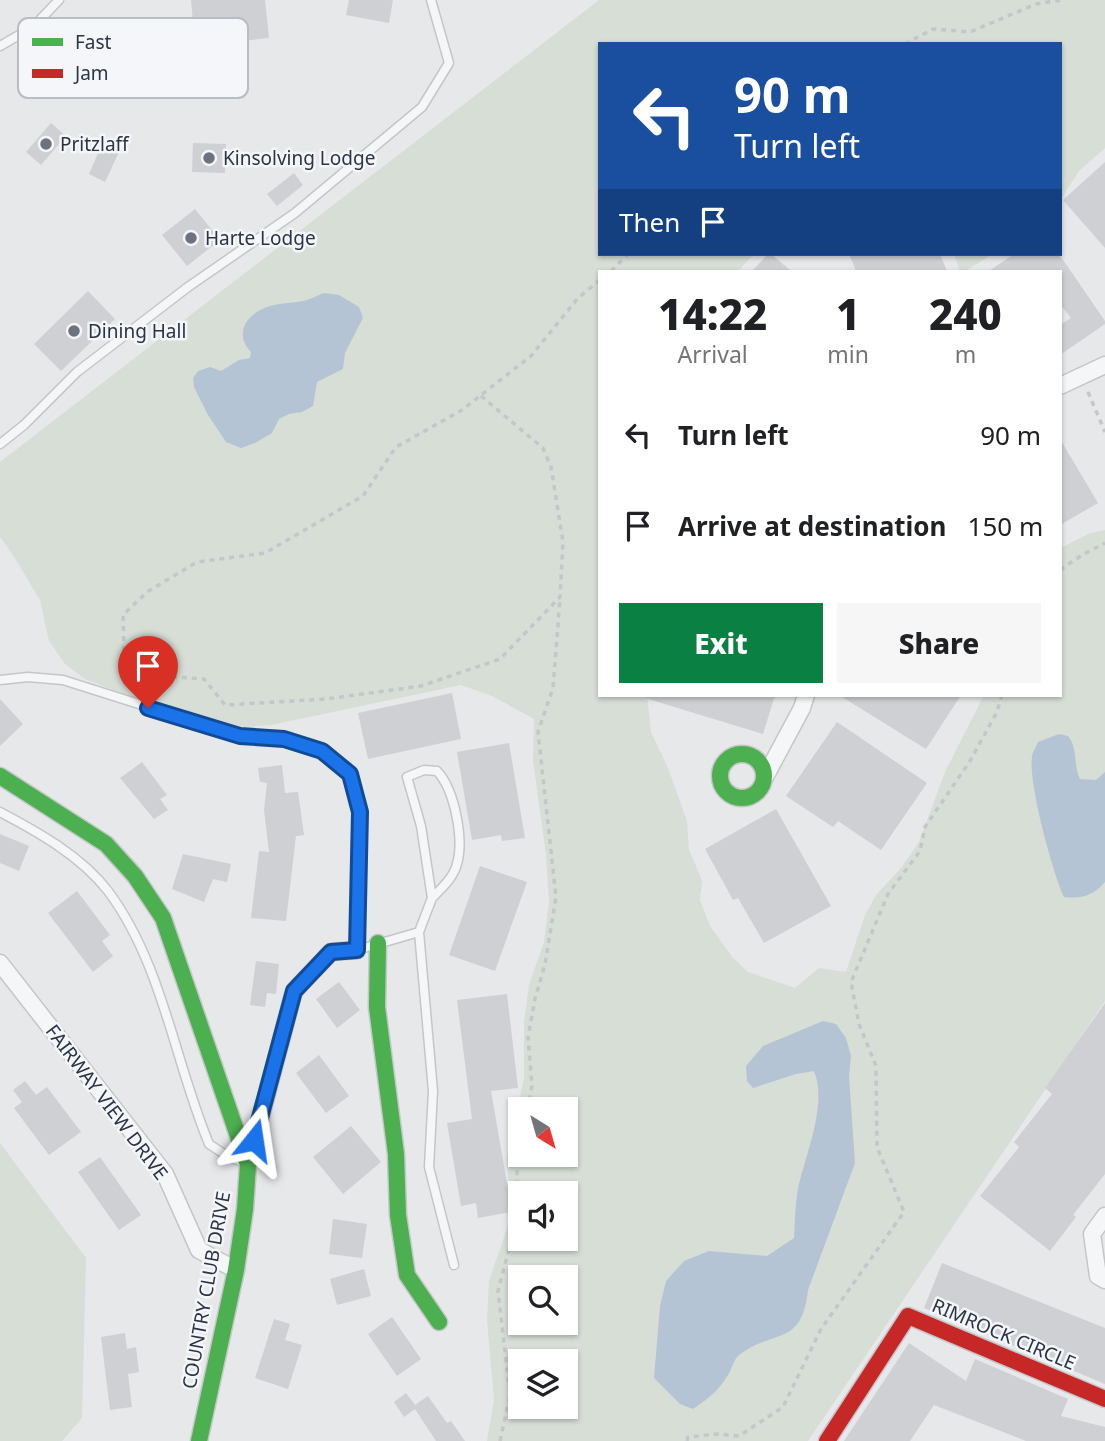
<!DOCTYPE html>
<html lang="en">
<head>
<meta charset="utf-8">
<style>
	:root { --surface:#fff; --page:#f6f6f6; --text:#202124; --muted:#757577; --accent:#0b8043 }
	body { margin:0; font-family:"Noto Sans",sans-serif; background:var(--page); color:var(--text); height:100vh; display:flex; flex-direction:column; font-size:26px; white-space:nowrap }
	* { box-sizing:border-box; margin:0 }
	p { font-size:23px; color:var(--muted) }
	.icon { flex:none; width:38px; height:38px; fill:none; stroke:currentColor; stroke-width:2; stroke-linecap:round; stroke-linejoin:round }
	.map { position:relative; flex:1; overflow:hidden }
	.side { position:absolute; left:598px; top:270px; width:464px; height:427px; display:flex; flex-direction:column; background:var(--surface); border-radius:0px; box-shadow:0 2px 5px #0004 }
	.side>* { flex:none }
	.hud { position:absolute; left:598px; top:42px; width:464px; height:214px; border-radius:0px; box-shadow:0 2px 5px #0004; background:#1a4fa0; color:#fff; overflow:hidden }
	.needle { width:46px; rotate:143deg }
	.controls { position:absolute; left:508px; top:1097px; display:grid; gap:14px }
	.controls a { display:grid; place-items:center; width:70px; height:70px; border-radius:0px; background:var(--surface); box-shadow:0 2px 5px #0004; font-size:35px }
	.pin { position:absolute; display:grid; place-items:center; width:60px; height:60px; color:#fff; margin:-72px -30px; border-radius:50% 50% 50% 0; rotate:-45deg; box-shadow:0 0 7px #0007 }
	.pin .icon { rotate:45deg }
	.me { position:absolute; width:77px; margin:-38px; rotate:15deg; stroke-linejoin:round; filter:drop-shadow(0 0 5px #0008) }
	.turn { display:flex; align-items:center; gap:24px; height:147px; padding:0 21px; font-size:32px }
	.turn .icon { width:91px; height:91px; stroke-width:2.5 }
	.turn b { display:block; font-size:49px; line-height:60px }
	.then { display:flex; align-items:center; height:66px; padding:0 21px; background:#0003; gap:14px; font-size:26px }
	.eta { display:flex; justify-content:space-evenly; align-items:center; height:119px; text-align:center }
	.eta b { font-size:42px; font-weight:800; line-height:49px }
	.action { display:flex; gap:14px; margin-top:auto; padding:14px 21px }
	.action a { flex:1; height:80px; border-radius:0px; background:var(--accent); color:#fff; font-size:28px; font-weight:800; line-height:80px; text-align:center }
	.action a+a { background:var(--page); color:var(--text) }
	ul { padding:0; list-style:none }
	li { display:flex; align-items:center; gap:21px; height:91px; padding:0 21px }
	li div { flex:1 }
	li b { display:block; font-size:26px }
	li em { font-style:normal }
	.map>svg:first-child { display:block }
	.green { fill:#d6ded6; fill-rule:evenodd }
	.water { fill:#b4c4d5 }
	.building { fill:#ced0d3 }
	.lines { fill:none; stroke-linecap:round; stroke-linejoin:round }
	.lane-casing { stroke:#c4c6c8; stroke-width:11 }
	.street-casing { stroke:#c4c6c8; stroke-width:19 }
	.fast-casing { stroke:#c4c6c8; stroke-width:19 }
	.jam-casing { stroke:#c4c6c8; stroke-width:19 }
	.path { stroke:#c5c6ca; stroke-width:3.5; stroke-dasharray:5 5; stroke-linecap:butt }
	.lane { stroke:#f5f6f7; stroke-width:8 }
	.street { stroke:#f5f6f7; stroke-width:16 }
	.fast { stroke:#4caf50; stroke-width:16 }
	.jam { stroke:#c62828; stroke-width:16 }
	.route-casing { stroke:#114b97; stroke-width:18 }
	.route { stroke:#1a73e8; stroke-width:12 }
	.poi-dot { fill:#6c737f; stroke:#f4f6f9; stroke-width:2.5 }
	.labels { text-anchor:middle; stroke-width:5; stroke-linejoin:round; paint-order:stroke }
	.poi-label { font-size:19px; fill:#2b3445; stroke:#f4f6f9; text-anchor:start }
	.street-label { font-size:19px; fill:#2b3445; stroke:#f4f6f9 }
	.key { fill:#f4f6f9; stroke:#b8bcc3; stroke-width:2 }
	.key-label { font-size:19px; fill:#2b3445 }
</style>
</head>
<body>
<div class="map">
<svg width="1105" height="1441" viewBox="0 0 1105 1441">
	<rect width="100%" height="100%" fill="#e6e8ea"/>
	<path class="green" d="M 599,0 L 1105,0 L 1105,148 L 1079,171 L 1061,199 L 1060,44 L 600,44 L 600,254 L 754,254 L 738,271 L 600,271 L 600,695 L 647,695 L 651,732 L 668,768 L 687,821 L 689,850 L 702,880 L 700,900 L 710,926 L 733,958 L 748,972 L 795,988 L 819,968 L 846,972 L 865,915 L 876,895 L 901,868 L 919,842 L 945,772 L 984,695 L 1060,695 L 1061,548 L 1090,533 L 1105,530 L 1105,1001 L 808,1441 L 487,1441 L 494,1400 L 487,1320 L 489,1281 L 510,1220 L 507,1158 L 524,1077 L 524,1023 L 529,985 L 544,942 L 549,903 L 546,854 L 533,761 L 534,719 L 492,696 L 461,685 L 271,725 L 233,728 L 134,698 L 85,679 L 65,664 L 49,641 L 40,600 L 13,555 L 0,537 L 0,462 ZM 520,1110 L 565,1110 L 565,1155 L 520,1155 ZM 520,1194 L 565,1194 L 565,1239 L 520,1239 ZM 520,1278 L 565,1278 L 565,1323 L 520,1323 ZM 520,1362 L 565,1362 L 565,1407 L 520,1407 Z
		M 954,254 L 993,254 L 965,271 L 960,271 Z
		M 0,1143 L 86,1258 L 82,1418 L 62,1441 L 0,1441 Z"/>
	<path class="water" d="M 324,293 L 339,295 L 359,307 L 363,318 L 345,353 L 343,369 L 317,382 L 313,406 L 302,412 L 289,414 L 279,419 L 272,433 L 255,443 L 241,448 L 226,442 L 208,415 L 194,387 L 193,378 L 198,371 L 210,367 L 221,371 L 239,360 L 250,358 L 251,352 C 233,333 247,313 270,306 C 280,303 292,303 303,301 C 310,300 317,295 324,293 Z
		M 1059,734 L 1068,736 C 1078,747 1073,765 1080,779 L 1096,780 L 1105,772 L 1105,882 C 1093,896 1081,899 1064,897 C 1053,873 1028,783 1032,757 C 1032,753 1036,747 1038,742 Z
		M 823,1021 L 836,1024 L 846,1038 L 851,1056 L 849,1076 L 855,1163 L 808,1290 C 802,1349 771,1328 738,1356 C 733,1361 732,1369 728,1375 C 719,1390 708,1399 693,1409 L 680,1404 L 654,1378 L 660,1306 L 666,1281 L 684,1261 L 709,1251 L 767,1256 L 794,1238 C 795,1222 795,1205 798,1189 C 805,1155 828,1105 814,1071 L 796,1074 L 753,1088 L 747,1081 L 746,1066 L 763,1046 Z"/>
	<path class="building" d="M 191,0 L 265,0 L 269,38 L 195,46 Z
		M 349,0 L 393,0 L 389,23 L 346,15 Z
		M 51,123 L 66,136 L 41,165 L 26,152 Z
		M 193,143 L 226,144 L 225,173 L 192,172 Z
		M 102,144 L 119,152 L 105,182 L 89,174 Z
		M 1105,162 L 1105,248 L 1063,200 Z
		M 294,173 L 303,185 L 277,206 L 267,194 Z
		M 195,209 L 220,240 L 187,266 L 162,235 Z
		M 768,254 L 771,254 L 791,271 L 752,271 Z
		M 849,254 L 940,254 L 947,271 L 856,271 Z
		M 1014,254 L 1059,254 L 1105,321 L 1105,324 L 1060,355 L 1060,325 L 1071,318 L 1060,304 L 1060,271 L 989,271 Z
		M 88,291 L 115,319 L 61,371 L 34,344 Z
		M 1060,439 L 1098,503 L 1060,525 Z
		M 452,693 L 461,739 L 368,759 L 358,713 Z
		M 645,695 L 775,695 L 763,734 L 645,698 Z
		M 839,695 L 961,695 L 926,749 Z
		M 0,699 L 23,724 L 0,746 Z
		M 837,722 L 927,783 L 881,850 L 838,821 L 833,827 L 786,796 Z
		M 509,743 L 525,838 L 502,841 L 501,835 L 472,840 L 457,752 Z
		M 142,762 L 167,795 L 160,799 L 168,810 L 154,819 L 120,778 Z
		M 282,765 L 285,793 L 298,792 L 304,835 L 296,836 L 286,921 L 251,918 L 259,851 L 269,852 L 264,810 L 267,783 L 260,782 L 258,768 Z
		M 776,809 L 831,906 L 764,943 L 738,898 L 733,900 L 705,849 Z
		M 0,834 L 29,846 L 19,871 L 0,863 Z
		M 183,854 L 231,864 L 227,882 L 213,879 L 204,902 L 172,889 Z
		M 480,866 L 527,882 L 495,971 L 449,955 Z
		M 77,891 L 110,935 L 102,941 L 113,956 L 93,972 L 48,913 Z
		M 256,961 L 279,964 L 276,994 L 267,993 L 265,1007 L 250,1005 Z
		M 339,982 L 360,1010 L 337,1028 L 316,999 Z
		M 507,994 L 518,1088 L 491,1091 L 512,1212 L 478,1218 L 476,1203 L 461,1206 L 447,1123 L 472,1119 L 457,1000 Z
		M 1105,1003 L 1105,1174 L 1073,1215 L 1076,1217 L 1050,1251 L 980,1196 L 1019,1147 L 1014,1142 L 1052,1094 L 1045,1088 Z
		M 319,1055 L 349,1096 L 326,1113 L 296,1073 Z
		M 25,1081 L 36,1095 L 47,1087 L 81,1132 L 49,1155 L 14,1108 L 22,1102 L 13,1090 Z
		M 351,1126 L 381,1162 L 343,1194 L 313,1157 Z
		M 100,1157 L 141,1215 L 119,1230 L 78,1172 Z
		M 333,1219 L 367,1224 L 362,1258 L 329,1254 Z
		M 942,1263 L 1105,1328 L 1105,1384 L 924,1308 Z
		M 364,1269 L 371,1296 L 337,1305 L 330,1279 Z
		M 392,1317 L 421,1359 L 397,1376 L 368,1334 Z
		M 274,1319 L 290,1324 L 285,1340 L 302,1345 L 288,1389 L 255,1378 Z
		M 125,1333 L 127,1349 L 136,1347 L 139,1372 L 128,1374 L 132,1407 L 110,1410 L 101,1337 Z
		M 909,1343 L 966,1381 L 975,1359 L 1068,1399 L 1061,1416 L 1105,1427 L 1105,1441 L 1026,1441 L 934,1405 L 910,1441 L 844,1441 Z
		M 406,1393 L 415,1405 L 428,1396 L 447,1423 L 451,1421 L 465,1441 L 436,1441 L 415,1409 L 404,1417 L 394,1402 Z"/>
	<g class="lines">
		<defs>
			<path id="lane" d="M 0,46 L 33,27 L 59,0
				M 0,444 L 24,425 L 77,372 L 188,287 L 295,213 L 422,107 L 449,63 L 431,0
				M 0,680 L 28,677 L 63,680 L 240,736 L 284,739 L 322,751 L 350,774 L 360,812 L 357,950 L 419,932
				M 0,812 C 38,832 81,856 108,891 C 163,965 174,1060 209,1144 L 227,1156 L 242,1162
				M 432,898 C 441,889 452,879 456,867 C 465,842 455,790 437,771 L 424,770 L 407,777 L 421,826 L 432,898 L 419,932 L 433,1091 L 429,1167 L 454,1265"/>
			<path id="street" d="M 1060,386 L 1105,365
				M 765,777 L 802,708 L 806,695
				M 0,963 L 165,1174 L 199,1250 L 236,1270
				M 248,1165 L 294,991 L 331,952 L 357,950
				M 1105,1216 L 1092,1234 L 1098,1276 L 1105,1280"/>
			<path id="fast" d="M720 776a22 22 0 1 1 44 0a22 22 0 1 1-44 0Z
				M 0,776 L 106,844 L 135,876 L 163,918 L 248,1165 L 245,1209 L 236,1270 L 199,1441
				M 378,943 L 377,1007 L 396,1154 L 398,1215 L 407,1275 L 439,1322"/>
			<path id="jam" d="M 827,1441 L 908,1316 L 1105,1399"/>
		</defs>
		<use href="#lane" class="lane-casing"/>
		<use href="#street" class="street-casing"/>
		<use href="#fast" class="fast-casing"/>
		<use href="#jam" class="jam-casing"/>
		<path class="path" d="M 905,44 L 933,29 L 970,32 L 1036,4 L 1062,0
			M 611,271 L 628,254
			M 1088,392 L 1105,432
			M 481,396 L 543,448 L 551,467 L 563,542 L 560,597 L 500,659 L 421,686 L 326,699 L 225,705 L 204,679 L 176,677 L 137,678 L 124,652 L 123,615 L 147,592 L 197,562 L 265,553 L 363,496 L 396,447 L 462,410 L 531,356 L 578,298 L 600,280
			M 1060,570 L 1082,555 L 1105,543
			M 527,1110 L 532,1086 L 528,1037 L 535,999 L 545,964 L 556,897 L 538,732 L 553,688 L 560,599
			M 500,1441 L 510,1395 L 498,1291 L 517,1219 L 517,1168 L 520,1151
			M 687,1441 L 688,1437 L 717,1434 L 739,1436 L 783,1407 L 821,1329 L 904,1212 L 877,1147 L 876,1066 L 859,1024 L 851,982 L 888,894 L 920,851 L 925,827 L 970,761 L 997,712 L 1002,695"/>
		<use href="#lane" class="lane"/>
		<use href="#street" class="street"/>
		<use href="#fast" class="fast"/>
		<use href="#jam" class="jam"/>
	</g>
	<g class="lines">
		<defs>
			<path id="route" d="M 148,708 L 240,736 L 284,739 L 322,751 L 350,774 L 360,812 L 357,950 L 331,952 L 294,991 L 254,1140"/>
		</defs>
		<use href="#route" class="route-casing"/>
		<use href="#route" class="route"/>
	</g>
	<g class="poi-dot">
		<circle cx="46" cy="144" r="7"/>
		<circle cx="209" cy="158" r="7"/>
		<circle cx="191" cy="238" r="7"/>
		<circle cx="74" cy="331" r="7"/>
	</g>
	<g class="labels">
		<g class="poi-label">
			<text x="60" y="151">Pritzlaff</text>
			<text x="223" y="165">Kinsolving Lodge</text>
			<text x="205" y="245">Harte Lodge</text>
			<text x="88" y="338">Dining Hall</text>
		</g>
		<g class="street-label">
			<text transform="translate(107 1102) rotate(53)" y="7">FAIRWAY VIEW DRIVE</text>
			<text transform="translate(206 1290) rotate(-80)" y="7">COUNTRY CLUB DRIVE</text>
			<text transform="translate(1004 1334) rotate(23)" y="7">RIMROCK CIRCLE</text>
		</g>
	</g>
	<rect x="18" y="18" width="230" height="80" rx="10" class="key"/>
	<rect x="32" y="38" width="31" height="8" fill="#4caf50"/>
	<rect x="32" y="69" width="31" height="9" fill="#c62828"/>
	<g class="key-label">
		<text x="75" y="49">Fast</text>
		<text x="75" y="80">Jam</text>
	</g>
</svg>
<div class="controls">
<a><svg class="needle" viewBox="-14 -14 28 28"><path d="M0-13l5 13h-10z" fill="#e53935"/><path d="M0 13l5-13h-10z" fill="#757577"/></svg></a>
<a><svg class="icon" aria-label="sound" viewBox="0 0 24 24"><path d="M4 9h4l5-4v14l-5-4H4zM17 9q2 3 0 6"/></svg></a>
<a><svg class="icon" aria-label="search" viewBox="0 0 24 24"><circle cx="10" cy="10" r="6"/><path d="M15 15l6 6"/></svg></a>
<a><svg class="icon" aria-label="layers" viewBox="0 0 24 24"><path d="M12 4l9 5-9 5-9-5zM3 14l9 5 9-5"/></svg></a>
</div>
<div class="pin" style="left:148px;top:708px;background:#d93025"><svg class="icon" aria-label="arrive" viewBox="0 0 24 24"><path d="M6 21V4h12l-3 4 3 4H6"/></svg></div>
<svg class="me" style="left:254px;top:1140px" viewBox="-20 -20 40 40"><path d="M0-17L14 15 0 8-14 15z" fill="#1a73e8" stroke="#fff" stroke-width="4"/></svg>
<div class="hud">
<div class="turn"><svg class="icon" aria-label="left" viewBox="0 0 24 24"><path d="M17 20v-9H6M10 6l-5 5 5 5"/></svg><div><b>90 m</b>Turn left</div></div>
<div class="then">Then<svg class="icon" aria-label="arrive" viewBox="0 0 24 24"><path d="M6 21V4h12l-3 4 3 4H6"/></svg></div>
</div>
<section class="side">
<div class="eta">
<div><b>14:22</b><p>Arrival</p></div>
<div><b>1</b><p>min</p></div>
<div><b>240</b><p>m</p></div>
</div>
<ul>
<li><svg class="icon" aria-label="left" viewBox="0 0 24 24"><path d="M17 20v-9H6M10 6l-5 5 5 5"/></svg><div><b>Turn left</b></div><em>90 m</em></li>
<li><svg class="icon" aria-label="arrive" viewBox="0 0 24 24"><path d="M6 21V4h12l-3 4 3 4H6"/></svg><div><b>Arrive at destination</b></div><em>150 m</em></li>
</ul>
<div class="action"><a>Exit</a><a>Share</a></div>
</section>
</div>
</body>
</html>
